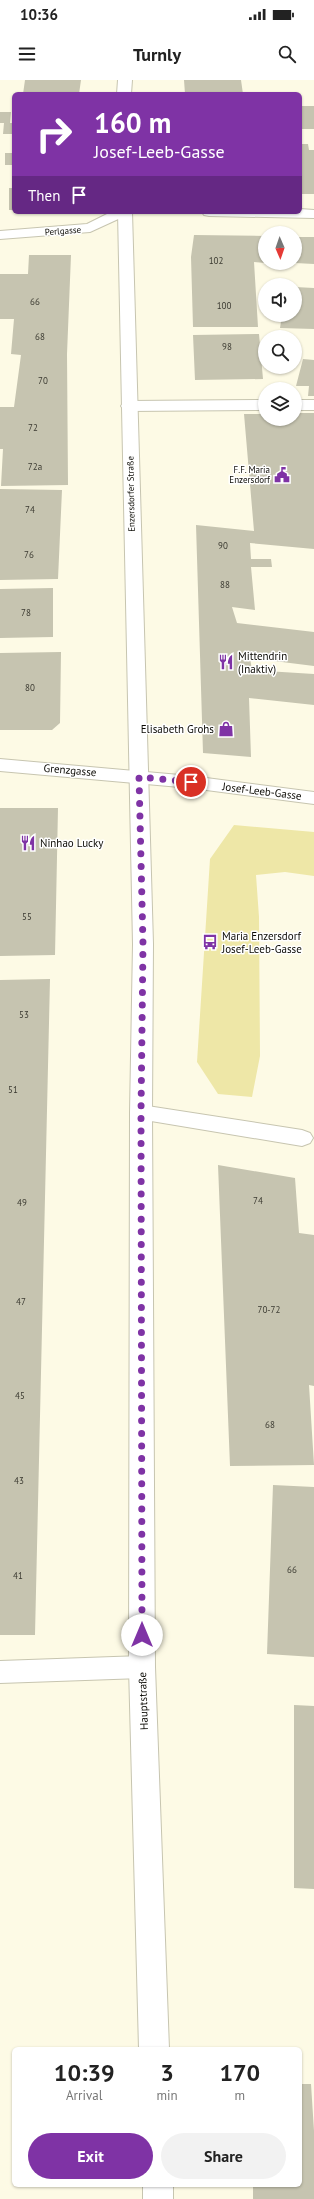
<!DOCTYPE html>
<html lang="en">
<head>
<meta charset="utf-8">
<style>
	:root { --surface:#fff; --page:#f2f2f2; --text:#222; --muted:#767676; --accent:#7f33a5 }
	body { margin:0; font-family:"PT Sans",sans-serif; background:var(--page); color:var(--text); height:100vh; display:flex; flex-direction:column; font-size:15px; white-space:nowrap }
	* { box-sizing:border-box; margin:0 }
	p { font-size:13px; color:var(--muted) }
	.icon { flex:none; width:22px; height:22px; fill:none; stroke:currentColor; stroke-width:2; stroke-linecap:round; stroke-linejoin:round }
	.map { position:relative; flex:1; overflow:hidden }
	.panel { position:absolute; left:12px; top:1967px; width:290px; height:140px; display:flex; flex-direction:column; background:var(--surface); border-radius:6px; box-shadow:0 1px 3px #0004 }
	.panel>* { flex:none }
	.hud { position:absolute; left:12px; top:12px; width:290px; height:122px; border-radius:6px; box-shadow:0 1px 3px #0004; background:#7f33a5; color:#fff; overflow:hidden }
	.needle { width:26px; rotate:178deg }
	.tools { position:absolute; left:258px; top:146px; display:grid; gap:8px }
	.tools a { display:grid; place-items:center; width:44px; height:44px; border-radius:50%; background:var(--surface); box-shadow:0 1px 3px #0004; font-size:20px }
	.pin { position:absolute; display:grid; place-items:center; width:34px; height:34px; color:#fff; margin:-17px; border:2px solid #fff; border-radius:50%; box-shadow:0 1px 4px #0007 }
	.me { position:absolute; width:44px; margin:-22px; rotate:0deg; stroke-linejoin:round; filter:drop-shadow(0 0 3px #0008) }
	.turn { display:flex; align-items:center; gap:14px; height:84px; padding:0 16px; font-size:18px }
	.turn .icon { width:52px; height:52px; stroke-width:2.5 }
	.turn b { display:block; font-size:28px; line-height:34px }
	.then { display:flex; align-items:center; height:38px; padding:0 16px; background:#0003; gap:8px; font-size:15px }
	.eta { display:flex; justify-content:space-evenly; align-items:center; height:68px; text-align:center }
	.eta b { font-size:24px; font-weight:600; line-height:28px }
	.primary-button { display:flex; gap:8px; margin-top:auto; padding:8px 16px }
	.primary-button a { flex:1; height:46px; border-radius:24px; background:var(--accent); color:#fff; font-size:16px; font-weight:600; line-height:46px; text-align:center }
	.primary-button a+a { background:var(--page); color:var(--text) }
	.status { display:flex; justify-content:space-between; align-items:center; height:28px; padding:0 20px; background:var(--surface); direction:ltr }
	.status svg { height:11px; fill:currentColor }
	header { display:flex; justify-content:space-between; align-items:center; height:52px; padding:0 16px; background:var(--surface); font-size:18px; font-weight:600 }
	.map>svg:first-child { display:block }
	.green { fill:#eee7a7 }
	.building { fill:#c6c4b0 }
	.lines { fill:none; stroke-linecap:round; stroke-linejoin:round }
	.minor-casing { stroke:#c7c5b0; stroke-width:2 }
	.major-casing { stroke:#c7c5b0; stroke-width:2 }
	.minor { fill:#fff; fill-rule:evenodd }
	.major { fill:#fff; fill-rule:evenodd }
	.route { stroke:#7f33a5; stroke-width:7; stroke-dasharray:0 12.6 }
	.labels { text-anchor:middle; stroke-width:3; stroke-linejoin:round; paint-order:stroke }
	.far-street-label { font-size:9px; fill:#0c0b05; stroke:#fff }
	.number-label { font-size:9px; fill:#3a3930 }
	.far-poi-label { font-size:9px; fill:#0c0b05; stroke:#fff; text-anchor:end }
	.poi-label { font-size:11px; fill:#0c0b05; stroke:#fff; text-anchor:start }
	.street-label { font-size:11px; fill:#0c0b05; stroke:#fff }
</style>
</head>
<body>
<div class="status"><b>10:36</b><svg viewBox="0 0 49 12"><path d="M0 12V9h3v3zM5 12V6h3v6zM10 12V3h3v9zM15 12V0h3v12zM26 1h20v11H26zM47 4h2v5h-2z"/></svg></div>
<header><svg class="icon" aria-label="menu" viewBox="0 0 24 24"><path d="M4 6h16M4 12h16M4 18h16"/></svg>Turnly<svg class="icon" aria-label="search" viewBox="0 0 24 24"><circle cx="10" cy="10" r="6"/><path d="M15 15l6 6"/></svg></header>
<div class="map">
<svg width="314" height="2119" viewBox="0 0 314 2119">
	<rect width="100%" height="100%" fill="#fdfae5"/>
	<path class="green" d="M 234,745 L 314,752 L 314,796 L 285,792 L 256,795 L 259,837 L 260,976 L 252,1017 L 218,1014 L 197,982 L 210,779 Z"/>
	<path class="building" d="M 25,0 L 81,0 L 79,14 L 23,14 Z
		M 184,0 L 241,0 L 243,14 L 185,14 Z
		M 300,26 L 314,26 L 314,49 L 300,49 Z
		M 0,32 L 11,32 L 10,43 L 14,43 L 14,54 L 3,54 L 4,43 L 0,43 Z
		M 300,64 L 308,64 L 309,70 L 314,70 L 314,114 L 300,114 Z
		M 5,73 L 14,73 L 14,98 L 12,98 L 13,85 L 5,85 Z
		M 9,108 L 14,108 L 14,130 L 9,130 Z
		M 194,155 L 265,156 L 265,183 L 254,182 L 258,247 L 193,247 L 191,177 Z
		M 295,157 L 314,157 L 314,184 L 295,183 Z
		M 29,175 L 71,175 L 67,274 L 68,405 L 1,406 L 3,369 L 0,369 L 0,327 L 14,327 L 21,275 L 11,274 L 14,239 L 0,239 L 0,194 L 28,194 Z
		M 295,207 L 314,208 L 314,249 L 280,248 L 282,235 L 295,235 Z
		M 259,254 L 263,299 L 195,300 L 193,255 Z
		M 303,279 L 314,280 L 314,316 L 308,316 L 309,306 L 296,306 Z
		M 295,333 L 314,333 L 314,469 L 250,463 L 251,479 L 271,479 L 272,487 L 251,487 L 255,530 L 232,527 L 237,543 L 314,552 L 314,586 L 250,578 L 252,590 L 314,594 L 314,625 L 249,618 L 251,677 L 203,673 L 196,445 L 254,451 L 244,334 L 265,334 L 265,339 L 295,339 Z
		M 0,409 L 62,410 L 58,499 L 0,500 Z
		M 53,508 L 53,557 L 0,558 L 0,509 Z
		M 61,572 L 60,643 L 52,650 L 0,650 L 0,573 Z
		M 0,728 L 58,728 L 55,875 L 0,876 Z
		M 50,899 L 35,1555 L 0,1555 L 0,900 Z
		M 218,1085 L 295,1098 L 299,1153 L 314,1155 L 314,1306 L 309,1305 L 314,1385 L 230,1386 Z
		M 273,1405 L 314,1407 L 314,1577 L 267,1574 Z
		M 294,1625 L 314,1626 L 314,1809 L 294,1808 Z
		M 300,2004 L 311,2004 L 314,2051 L 314,2119 L 253,2119 L 253,2105 L 300,2105 Z"/>
	<g class="lines">
		<defs>
			<path id="minor" d="M 300,129 L 314,130 L 314,138 L 209,136 L 204,135 L 202,132 L 300,132 Z
				M 111,132 L 129,132 L 127,135 L 90,152 L 0,159 L 0,151 L 87,144 Z
				M 265,320 L 265,330 L 129,331 L 123,329 L 121,326 L 123,323 L 129,321 Z
				M 295,320 L 314,320 L 314,330 L 295,330 Z
				M 0,679 L 191,696 L 314,712 L 314,724 L 191,708 L 0,691 Z
				M 141,1025 L 302,1050 L 310,1053 L 313,1058 L 310,1063 L 302,1066 L 133,1038 L 130,1033 L 133,1028 Z
				M 142,1576 L 151,1579 L 155,1587 L 151,1595 L 142,1598 L 0,1603 L 0,1581 Z"/>
			<path id="major" d="M 118,0 L 132,0 L 131,14 L 117,14 Z
				M 118,132 L 132,132 L 153,864 L 152,1033 L 155,1587 L 169,1969 L 139,1969 L 129,1587 L 130,1033 L 133,864 Z
				M 143,2105 L 173,2105 L 173,2119 L 143,2119 Z"/>
		</defs>
		<use href="#minor" class="minor-casing"/>
		<use href="#major" class="major-casing"/>
		<use href="#minor" class="minor"/>
		<use href="#major" class="major"/>
	</g>
	<g class="lines">
		<path class="route" d="M 142,1555 L 141,1033 L 143,864 L 139,697 L 191,702"/>
	</g>
	<defs>
		<symbol id="civic-bare" viewBox="-9 -9 18 18"><path d="M-.6-6.5H3V-4.5H.6V-3L4-1V1h2V6H-6V1h2V-1L-.6-3ZM-1.2 2.5V6h2.4V2.5Z" fill="#7f33a5" stroke="#fff" stroke-width="2.5" paint-order="stroke"/></symbol>
		<symbol id="restaurant-bare" viewBox="-9 -9 18 18"><path d="M-5-6h1v4h1v-4h1v4h1v-4h1v5L-1.5 .5V6h-2V.5L-5-1ZM5-6V6H3V1.5H1.5Q1.5-4 5-6Z" fill="#7f33a5" stroke="#fff" stroke-width="2.5" paint-order="stroke"/></symbol>
		<symbol id="shop-bare" viewBox="-9 -9 18 18"><path d="M-5-2.5h2.3a2.7 3.5 0 0 1 5.4 0H5L5.5 6h-11ZM-1.5-2.5h3a1.5 2.3 0 0 0-3 0Z" fill="#7f33a5" stroke="#fff" stroke-width="2.5" paint-order="stroke"/></symbol>
		<symbol id="bus-bare" viewBox="-9 -9 18 18"><path d="M-5-6H5V4H4V6H2V4H-2V6H-4V4H-5ZM-3.5-4V0h7V-4ZM-3.5 1.2v1.5H-2V1.2ZM2 1.2v1.5H3.5V1.2Z" fill="#7f33a5" stroke="#fff" stroke-width="2.5" paint-order="stroke"/></symbol>
	</defs>
	<g fill-rule="evenodd">
		<use href="#civic-bare" x="271" y="384" width="22" height="22"/>
		<use href="#restaurant-bare" x="215" y="571" width="22" height="22"/>
		<use href="#shop-bare" x="215" y="638" width="22" height="22"/>
		<use href="#restaurant-bare" x="17" y="752" width="22" height="22"/>
		<use href="#bus-bare" x="199" y="851" width="22" height="22"/>
	</g>
	<g class="labels">
		<g class="far-street-label">
			<text transform="translate(63 151) rotate(-4)" y="3">Perlgasse</text>
			<text transform="translate(131 414) rotate(-91)" y="3">Enzersdorfer Straße</text>
		</g>
		<g class="number-label">
			<text x="216" y="184">102</text>
			<text x="35" y="225">66</text>
			<text x="224" y="229">100</text>
			<text x="40" y="260">68</text>
			<text x="227" y="270">98</text>
			<text x="43" y="304">70</text>
			<text x="33" y="351">72</text>
			<text x="35" y="390">72a</text>
			<text x="30" y="433">74</text>
			<text x="223" y="469">90</text>
			<text x="29" y="478">76</text>
			<text x="225" y="508">88</text>
			<text x="26" y="536">78</text>
			<text x="30" y="611">80</text>
			<text x="27" y="840">55</text>
			<text x="24" y="938">53</text>
			<text x="13" y="1013">51</text>
			<text x="258" y="1124">74</text>
			<text x="22" y="1126">49</text>
			<text x="21" y="1225">47</text>
			<text x="269" y="1233">70-72</text>
			<text x="20" y="1319">45</text>
			<text x="270" y="1348">68</text>
			<text x="19" y="1404">43</text>
			<text x="292" y="1493">66</text>
			<text x="18" y="1499">41</text>
		</g>
		<g class="far-poi-label">
			<text x="270" y="393">F.F. Maria<tspan x="270" dy="10">Enzersdorf</tspan></text>
		</g>
		<g class="poi-label">
			<text x="238" y="580">Mittendrin<tspan x="238" dy="13">(Inaktiv)</tspan></text>
			<text x="214" y="653" text-anchor="end">Elisabeth Grohs</text>
			<text x="40" y="767">Ninhao Lucky</text>
			<text x="222" y="860">Maria Enzersdorf<tspan x="222" dy="13">Josef-Leeb-Gasse</tspan></text>
		</g>
		<g class="street-label">
			<text transform="translate(70 690) rotate(5)" y="4">Grenzgasse</text>
			<text transform="translate(262 711) rotate(7)" y="4">Josef-Leeb-Gasse</text>
			<text transform="translate(143 1621) rotate(-92)" y="4">Hauptstraße</text>
		</g>
	</g>
</svg>
<div class="tools">
<a><svg class="needle" viewBox="-14 -14 28 28"><path d="M0-13l5 13h-10z" fill="#e53935"/><path d="M0 13l5-13h-10z" fill="#767676"/></svg></a>
<a><svg class="icon" aria-label="sound" viewBox="0 0 24 24"><path d="M4 9h4l5-4v14l-5-4H4zM17 9q2 3 0 6"/></svg></a>
<a><svg class="icon" aria-label="search" viewBox="0 0 24 24"><circle cx="10" cy="10" r="6"/><path d="M15 15l6 6"/></svg></a>
<a><svg class="icon" aria-label="layers" viewBox="0 0 24 24"><path d="M12 4l9 5-9 5-9-5zM3 14l9 5 9-5"/></svg></a>
</div>
<div class="pin" style="left:191px;top:702px;background:#d93025"><svg class="icon" aria-label="arrive" viewBox="0 0 24 24"><path d="M6 21V4h12l-3 4 3 4H6"/></svg></div>
<svg class="me" style="left:142px;top:1555px" viewBox="-20 -20 40 40"><circle r="19" fill="#fff"/><path d="M0-13L10 11 0 6-10 11z" fill="#7f33a5"/></svg>
<div class="hud">
<div class="turn"><svg class="icon" aria-label="right" viewBox="0 0 24 24"><path d="M7 20v-9h11M14 6l5 5-5 5"/></svg><div><b>160 m</b>Josef-Leeb-Gasse</div></div>
<div class="then">Then<svg class="icon" aria-label="arrive" viewBox="0 0 24 24"><path d="M6 21V4h12l-3 4 3 4H6"/></svg></div>
</div>
<section class="panel">
<div class="eta">
<div><b>10:39</b><p>Arrival</p></div>
<div><b>3</b><p>min</p></div>
<div><b>170</b><p>m</p></div>
</div>
<div class="primary-button"><a>Exit</a><a>Share</a></div>
</section>
</div>
</body>
</html>
